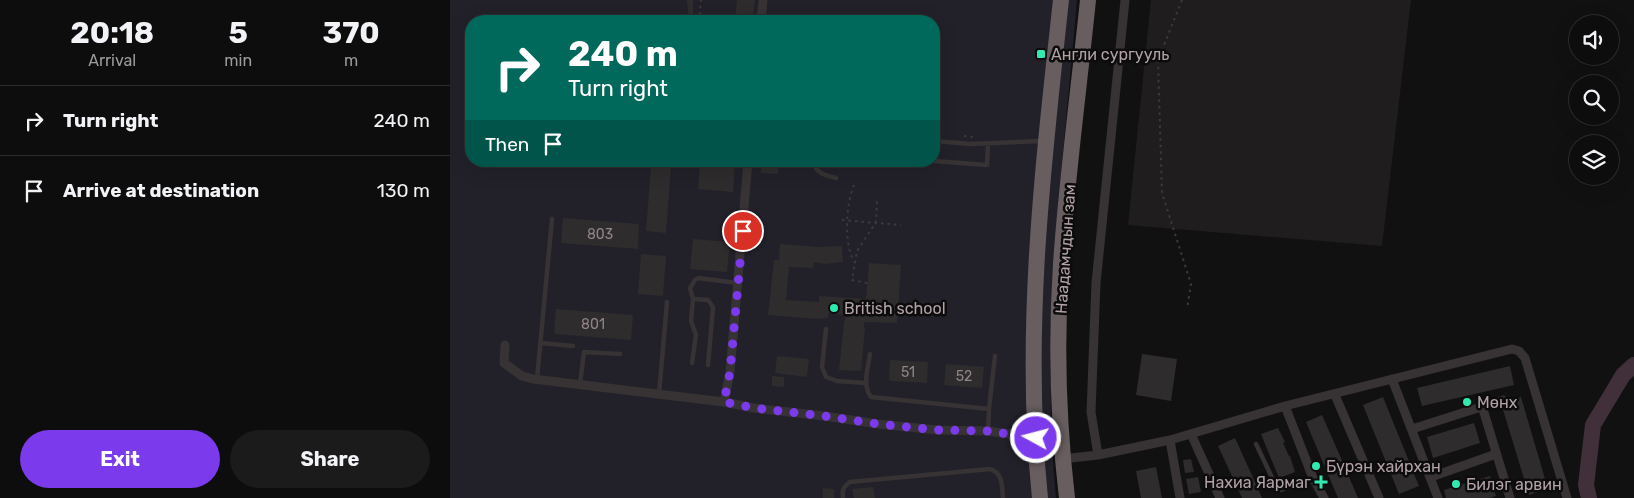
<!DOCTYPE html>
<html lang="en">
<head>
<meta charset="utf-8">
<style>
	:root { --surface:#0e0d0d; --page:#1c1b1b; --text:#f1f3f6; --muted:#9b9c9d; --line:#2e2d2e; --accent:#7c3aed }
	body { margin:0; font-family:Rubik,sans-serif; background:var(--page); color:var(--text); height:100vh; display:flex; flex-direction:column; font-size:19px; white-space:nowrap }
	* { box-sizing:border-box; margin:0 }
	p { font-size:16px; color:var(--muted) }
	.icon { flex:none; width:28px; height:28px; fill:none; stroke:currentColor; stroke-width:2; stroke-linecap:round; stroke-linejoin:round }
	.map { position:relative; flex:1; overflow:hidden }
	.details { display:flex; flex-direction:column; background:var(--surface); width:450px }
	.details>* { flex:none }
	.hud { position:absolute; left:15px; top:15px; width:475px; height:152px; border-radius:20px; box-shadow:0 5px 20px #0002,0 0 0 1px var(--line); background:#00695c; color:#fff; overflow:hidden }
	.controls { position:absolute; left:1119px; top:15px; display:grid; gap:10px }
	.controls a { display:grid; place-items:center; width:50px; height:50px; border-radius:50%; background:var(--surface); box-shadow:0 5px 20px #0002,0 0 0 1px var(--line); font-size:25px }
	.pin { position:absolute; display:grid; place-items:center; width:42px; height:42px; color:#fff; margin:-21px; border:2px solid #fff; border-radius:50%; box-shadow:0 1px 5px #0007 }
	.me { position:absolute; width:55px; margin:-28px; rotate:277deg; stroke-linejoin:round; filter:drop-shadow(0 0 4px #0008) }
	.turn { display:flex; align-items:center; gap:18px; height:105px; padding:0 20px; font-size:22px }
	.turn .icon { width:65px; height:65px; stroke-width:2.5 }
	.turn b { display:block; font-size:35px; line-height:42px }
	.then { display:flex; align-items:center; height:48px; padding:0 20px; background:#0003; gap:10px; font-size:19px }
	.eta { display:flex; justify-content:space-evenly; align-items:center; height:85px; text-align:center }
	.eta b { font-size:30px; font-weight:700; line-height:35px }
	.primary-button { display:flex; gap:10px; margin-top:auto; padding:10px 20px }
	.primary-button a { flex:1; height:58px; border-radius:30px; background:var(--accent); color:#fff; font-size:20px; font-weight:700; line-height:58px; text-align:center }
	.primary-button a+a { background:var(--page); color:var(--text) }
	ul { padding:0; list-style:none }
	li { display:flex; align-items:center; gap:15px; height:70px; padding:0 20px; border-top:1px solid var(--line) }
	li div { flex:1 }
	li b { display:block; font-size:19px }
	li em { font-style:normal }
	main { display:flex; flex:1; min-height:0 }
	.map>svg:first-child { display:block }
	.built { fill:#1f1d1d }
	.green { fill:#22212a; fill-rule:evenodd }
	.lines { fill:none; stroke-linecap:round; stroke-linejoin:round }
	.river { stroke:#413039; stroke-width:16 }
	.building { fill:#2e2c2c }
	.path { stroke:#3e3839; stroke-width:2; stroke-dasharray:2.5 4; stroke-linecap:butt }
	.lane { stroke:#373233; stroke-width:4.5 }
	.street { stroke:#373233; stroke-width:9 }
	.highway { stroke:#685e60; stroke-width:16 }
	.route { stroke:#7c3aed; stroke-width:9; stroke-dasharray:0 16.2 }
	.poi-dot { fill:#30ebb1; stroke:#0d0c0c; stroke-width:2 }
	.labels { text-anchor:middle; stroke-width:5; stroke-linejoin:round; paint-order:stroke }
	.number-label { font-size:14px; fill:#918488 }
	.poi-label { font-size:16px; fill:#b2a2a7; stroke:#0d0c0c; text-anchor:start }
	.street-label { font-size:16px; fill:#b2a2a7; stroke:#0d0c0c }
</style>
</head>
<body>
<main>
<section class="details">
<div class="eta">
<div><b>20:18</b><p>Arrival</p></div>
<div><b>5</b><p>min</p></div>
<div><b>370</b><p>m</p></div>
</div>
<ul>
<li><svg class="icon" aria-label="right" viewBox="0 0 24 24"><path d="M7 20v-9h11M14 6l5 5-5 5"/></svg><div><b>Turn right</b></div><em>240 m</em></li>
<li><svg class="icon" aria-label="arrive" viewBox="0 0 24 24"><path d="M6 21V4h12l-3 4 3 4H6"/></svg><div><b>Arrive at destination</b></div><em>130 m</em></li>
</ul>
<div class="primary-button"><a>Exit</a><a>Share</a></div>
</section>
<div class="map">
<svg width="1184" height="498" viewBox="0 0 1184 498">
	<rect width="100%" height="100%" fill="#121111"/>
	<path class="built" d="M 701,0 L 961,0 L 932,246 L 678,225 Z"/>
	<path class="green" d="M 0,0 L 627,0 C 613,165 590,332 606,498 L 0,498 ZM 21,21 L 484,21 L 484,161 L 21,161 Z"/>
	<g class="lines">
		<path class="river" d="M 1139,498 L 1136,485 L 1143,425 L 1173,375 L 1184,365"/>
	</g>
	<path class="building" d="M 237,0 L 243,0 L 243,21 L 239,21 Z
		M 287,0 L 305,0 L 302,21 L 285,21 Z
		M 250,161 L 285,161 L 283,192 L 248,189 Z
		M 312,161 L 328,163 L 328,174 L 311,173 Z
		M 201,166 L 221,167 L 216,233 L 196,231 Z
		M 113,218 L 189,224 L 188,249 L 111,243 Z
		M 243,239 L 280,242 L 277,272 L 240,269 Z
		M 330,244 L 368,247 L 392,246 L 393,262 L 375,264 L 364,262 L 363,268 L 339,267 L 336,300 L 369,302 L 369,296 L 416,299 L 419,263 L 451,265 L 447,323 L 414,322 L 414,328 L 415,328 L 411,371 L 389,370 L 395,315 L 378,313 L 378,318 L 368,319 L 318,315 L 324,260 L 329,260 Z
		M 191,254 L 216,256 L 213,296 L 188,294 Z
		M 106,309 L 183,315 L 181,340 L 104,334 Z
		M 692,354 L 727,359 L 721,401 L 686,395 Z
		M 327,356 L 359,359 L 357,377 L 325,373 Z
		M 440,360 L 478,362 L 477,383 L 439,381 Z
		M 496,364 L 534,367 L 532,388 L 494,385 Z
		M 1060,366 L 1064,385 L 972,406 L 967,388 Z
		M 322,376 L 334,377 L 334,387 L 322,386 Z
		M 933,397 L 969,486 L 949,494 L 913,405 Z
		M 1071,397 L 1098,489 L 1079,495 L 1051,403 Z
		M 872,415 L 891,458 L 908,498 L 888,498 L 874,465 L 856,422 Z
		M 1024,423 L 1030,443 L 983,458 L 977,437 Z
		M 828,428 L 835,442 L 833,443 L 839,456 L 840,456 L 845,472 L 829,478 L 811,434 Z
		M 785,438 L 805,482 L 812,498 L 792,498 L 788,489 L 768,446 Z
		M 741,459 L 744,472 L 735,473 L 733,460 Z
		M 706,467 L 712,498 L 691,498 L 686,471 Z
		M 1040,476 L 1046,496 L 1040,498 L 996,498 L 994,490 Z
		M 748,477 L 751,492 L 739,494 L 736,479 Z
		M 423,487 L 425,498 L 404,498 L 402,489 Z
		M 373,488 L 384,489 L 384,498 L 373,498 Z"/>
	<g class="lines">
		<path class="path" d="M 732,0 L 708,60 L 712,193 L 741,284 L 737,309
			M 249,21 L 251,0
			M 514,136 L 524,137
			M 404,185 C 396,204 393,245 405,263
			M 392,220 L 451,225
			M 417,283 L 402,280 L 407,251 L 426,222 L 427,199"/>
		<path class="lane" d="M 484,141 L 521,144 L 592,141
			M 364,161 C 365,174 376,175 386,178
			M 484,161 L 537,165 L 538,144
			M 243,299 L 258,300 L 263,307 L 258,365
			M 376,329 L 372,367 L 376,377 L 387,381 L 415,383
			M 91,343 L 123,346
			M 420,354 C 418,368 412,385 421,397 L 539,409
			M 242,363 L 246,335 L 241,321 L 243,299 L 240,288 L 245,280 L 248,278 L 287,283
			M 87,379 L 102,219
			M 130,384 L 134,352 L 170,354
			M 209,394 L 217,302
			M 538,431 L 539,409 L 545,356
			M 806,444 L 827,488 L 831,490 L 863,478
			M 393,498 C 392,490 393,487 400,482 L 540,469 C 553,473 552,486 553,498"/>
		<path class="street" d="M 311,21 L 313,0
			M 298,161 L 280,372 L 274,402 L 304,408 L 374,416 L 428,424 L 487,430 L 538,431 L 586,438
			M 55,345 L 54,363 L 72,376 L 83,379 L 274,402
			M 942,379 L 988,498
			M 885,395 L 929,498
			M 835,406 L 863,478 L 874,498
			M 1032,406 L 1060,498
			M 962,429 L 1053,400
			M 741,434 L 770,498
			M 720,440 L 730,498
			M 648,455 L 641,412 L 646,283 L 675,0
			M 612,459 L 648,455 L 720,440 L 835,406 L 1062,349 L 1069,351 L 1075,358 L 1117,498
			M 981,477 L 1046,454"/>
		<path class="highway" d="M 590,498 C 573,332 593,165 611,0
			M 617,498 C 608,421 606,341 611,264 C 617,176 629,88 638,0"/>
	</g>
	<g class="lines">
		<path class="route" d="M 293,231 L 280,372 L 274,402 L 304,408 L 374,416 L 428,424 L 487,430 L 538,431 L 586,438"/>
	</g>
	<g class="poi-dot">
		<rect x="586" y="49" width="10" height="10" rx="2.5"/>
		<circle cx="384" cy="308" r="5"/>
		<circle cx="1017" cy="402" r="5"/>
		<circle cx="866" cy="466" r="5"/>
		<path d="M868.5 474.5h5v5h5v5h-5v5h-5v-5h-5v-5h5z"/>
		<circle cx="1006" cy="484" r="5"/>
	</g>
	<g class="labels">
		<g class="number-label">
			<text x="150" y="239">803</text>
			<text x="143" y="329">801</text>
			<text x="458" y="377">51</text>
			<text x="514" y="381">52</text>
		</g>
		<g class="poi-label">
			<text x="601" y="60">Англи сургууль</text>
			<text x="394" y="314">British school</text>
			<text x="1027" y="408">Мөнх</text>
			<text x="876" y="472">Бүрэн хайрхан</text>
			<text x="861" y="488" text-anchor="end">Нахиа Яармаг</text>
			<text x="1016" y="490">Билэг арвин</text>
		</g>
		<g class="street-label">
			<text transform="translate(615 249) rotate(-86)" y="6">Наадамчдын зам</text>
		</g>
	</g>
</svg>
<div class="controls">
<a><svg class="icon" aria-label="sound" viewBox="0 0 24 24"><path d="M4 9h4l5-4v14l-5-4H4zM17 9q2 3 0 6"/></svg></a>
<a><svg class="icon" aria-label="search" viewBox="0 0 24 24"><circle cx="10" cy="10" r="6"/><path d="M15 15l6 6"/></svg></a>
<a><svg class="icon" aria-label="layers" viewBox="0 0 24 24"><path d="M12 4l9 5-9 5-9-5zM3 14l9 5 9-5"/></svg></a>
</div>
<div class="pin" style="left:293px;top:231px;background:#d93025"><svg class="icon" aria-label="arrive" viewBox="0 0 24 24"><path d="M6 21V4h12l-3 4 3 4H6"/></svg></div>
<svg class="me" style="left:586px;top:438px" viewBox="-20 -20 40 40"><circle r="17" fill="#7c3aed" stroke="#fff" stroke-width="3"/><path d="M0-11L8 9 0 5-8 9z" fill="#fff"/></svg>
<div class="hud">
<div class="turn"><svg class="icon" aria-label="right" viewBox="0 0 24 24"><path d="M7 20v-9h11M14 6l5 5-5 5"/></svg><div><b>240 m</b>Turn right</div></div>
<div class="then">Then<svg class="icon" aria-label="arrive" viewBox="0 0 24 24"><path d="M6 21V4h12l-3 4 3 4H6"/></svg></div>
</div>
</div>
</main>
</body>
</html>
